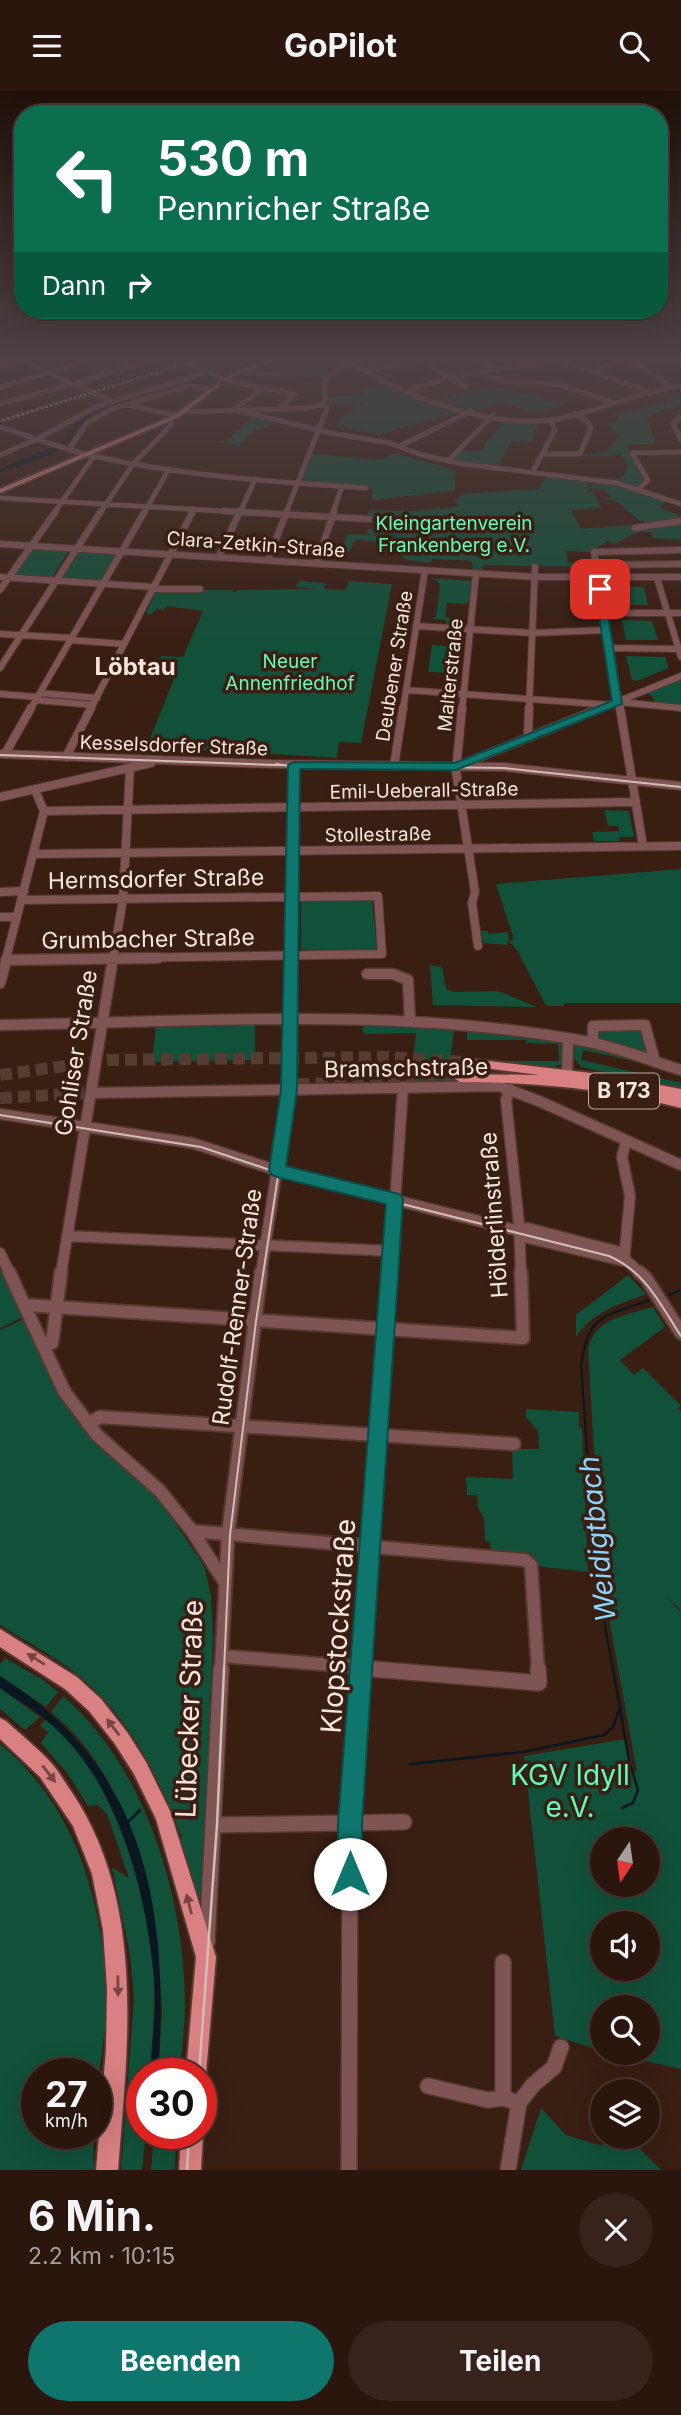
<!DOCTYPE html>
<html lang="de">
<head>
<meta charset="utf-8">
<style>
	:root { --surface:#2b160e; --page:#37231c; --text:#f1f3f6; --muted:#a69f9e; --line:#47352e; --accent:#0f766e }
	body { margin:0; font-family:Inter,sans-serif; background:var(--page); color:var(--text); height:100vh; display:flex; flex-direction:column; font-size:26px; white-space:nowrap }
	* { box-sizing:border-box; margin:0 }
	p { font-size:23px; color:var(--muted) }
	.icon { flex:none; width:38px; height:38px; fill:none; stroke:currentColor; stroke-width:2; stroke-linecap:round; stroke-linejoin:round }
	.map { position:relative; height:2079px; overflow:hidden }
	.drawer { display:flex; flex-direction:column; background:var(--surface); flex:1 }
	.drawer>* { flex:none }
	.banner { position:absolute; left:14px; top:14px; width:654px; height:214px; border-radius:28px; box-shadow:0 7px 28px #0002,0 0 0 2px var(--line); background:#0b6e4f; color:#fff; overflow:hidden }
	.needle { width:46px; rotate:193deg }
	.tools { position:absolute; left:590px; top:1736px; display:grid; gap:14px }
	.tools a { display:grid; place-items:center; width:70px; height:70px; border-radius:50%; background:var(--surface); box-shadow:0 7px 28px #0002,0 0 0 2px var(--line); font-size:35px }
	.speed { position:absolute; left:21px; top:1967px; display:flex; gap:14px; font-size:35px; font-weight:700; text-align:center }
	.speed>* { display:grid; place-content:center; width:91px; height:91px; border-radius:50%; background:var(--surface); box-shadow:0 7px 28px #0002,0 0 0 2px var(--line); line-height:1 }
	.speed small { font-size:18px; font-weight:400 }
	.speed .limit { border:10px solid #d22; background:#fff; color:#111 }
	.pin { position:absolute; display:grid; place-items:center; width:60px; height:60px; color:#fff; margin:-30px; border-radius:14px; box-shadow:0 4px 10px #0006 }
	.me { position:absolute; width:77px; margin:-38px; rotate:0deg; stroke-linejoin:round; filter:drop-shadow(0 0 5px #0008) }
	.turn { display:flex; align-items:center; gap:24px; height:147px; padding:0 28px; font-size:32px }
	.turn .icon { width:91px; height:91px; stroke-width:2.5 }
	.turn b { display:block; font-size:49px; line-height:60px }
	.then { display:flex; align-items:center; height:66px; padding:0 28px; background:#0003; gap:14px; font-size:26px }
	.round { display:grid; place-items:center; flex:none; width:74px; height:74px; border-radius:37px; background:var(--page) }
	.head { display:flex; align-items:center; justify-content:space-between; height:119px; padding:0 28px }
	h1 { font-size:42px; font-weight:700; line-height:52px }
	.primary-button { display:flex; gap:14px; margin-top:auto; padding:14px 28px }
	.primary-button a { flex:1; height:80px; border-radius:42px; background:var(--accent); color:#fff; font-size:28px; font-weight:700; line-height:80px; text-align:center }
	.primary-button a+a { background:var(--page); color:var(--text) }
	header { display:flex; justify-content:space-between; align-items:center; height:91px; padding:0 28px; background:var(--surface); font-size:32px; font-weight:700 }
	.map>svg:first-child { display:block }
	.green { fill:#115039; fill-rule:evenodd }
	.water { fill:#091820 }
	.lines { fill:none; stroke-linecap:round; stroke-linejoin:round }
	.stream-far1 { stroke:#091820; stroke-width:2 }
	.stream { stroke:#091820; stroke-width:2.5 }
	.major-tunnel { stroke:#563c30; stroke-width:12; stroke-dasharray:12 6; stroke-linecap:butt }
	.minor-far5-casing { stroke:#543a2e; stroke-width:6 }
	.minor-far4-casing { stroke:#543a2e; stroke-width:8 }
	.minor-far3-casing { stroke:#543a2e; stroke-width:10 }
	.minor-far2-casing { stroke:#543a2e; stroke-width:13 }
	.minor-far1-casing { stroke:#543a2e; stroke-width:16 }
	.minor-casing { stroke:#543a2e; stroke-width:18 }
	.major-casing { stroke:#543a2e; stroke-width:4 }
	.minor-far5 { stroke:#7f5455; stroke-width:4.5 }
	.minor-far4 { stroke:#7f5455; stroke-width:6 }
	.minor-far3 { stroke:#7f5455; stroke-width:8 }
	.minor-far2 { stroke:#7f5455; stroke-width:10 }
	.minor-far1 { stroke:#7f5455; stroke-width:12 }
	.minor { stroke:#7f5455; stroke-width:15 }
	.major { fill:#d88082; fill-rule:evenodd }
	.tram-far1 { stroke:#d2beb5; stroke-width:2 }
	.tram { stroke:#d2beb5; stroke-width:2.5 }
	.rail-casing { stroke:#d2beb5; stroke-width:2.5 }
	.rail { stroke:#391e12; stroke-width:2; stroke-dasharray:2.5; stroke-linecap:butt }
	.oneway { fill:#79453f }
	.route { fill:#0f766e; stroke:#0a4d48; stroke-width:2 }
	.labels { text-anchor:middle; stroke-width:7; stroke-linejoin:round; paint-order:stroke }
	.far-park-label { font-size:19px; fill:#60fcbf; stroke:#391e12 }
	.far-street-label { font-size:19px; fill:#f7e4dc; stroke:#391e12 }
	.shield { fill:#391e12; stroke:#bea99f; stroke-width:2 }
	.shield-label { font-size:21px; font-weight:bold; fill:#f7e4dc }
	.street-label { font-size:23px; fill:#f7e4dc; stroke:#391e12 }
	.far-district-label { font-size:24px; font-weight:bold; fill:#f7e4dc; stroke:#391e12 }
	.near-water-label { font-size:28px; font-style:italic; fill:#89d5ff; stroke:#391e12 }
	.near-street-label { font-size:28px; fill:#f7e4dc; stroke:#391e12 }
	.near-park-label { font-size:28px; fill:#60fcbf; stroke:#391e12 }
</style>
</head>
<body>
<header><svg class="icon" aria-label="menu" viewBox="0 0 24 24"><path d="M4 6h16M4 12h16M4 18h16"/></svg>GoPilot<svg class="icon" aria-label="search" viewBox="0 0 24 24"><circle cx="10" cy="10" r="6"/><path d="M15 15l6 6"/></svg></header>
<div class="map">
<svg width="681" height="2079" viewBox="0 0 681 2079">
	<rect width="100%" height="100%" fill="#391e12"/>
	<path class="green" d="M 300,264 L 357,264 L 358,266 L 337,272 L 323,288 L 262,282 L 289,270 L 310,267 Z
		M 389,294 L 468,320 L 395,338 L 397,339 L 381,343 L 377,347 L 378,343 L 337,335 L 343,324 L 363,312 L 328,313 L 327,306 L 361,304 L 362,298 Z
		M 492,295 L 541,306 L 539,309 L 565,313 L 542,321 L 523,320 L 524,318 L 499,313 L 475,320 L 437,309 Z
		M 681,305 L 681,315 L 663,318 L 647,327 L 656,353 L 626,354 L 645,388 L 645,392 L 639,396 L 599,388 L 622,388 L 628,375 L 621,364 L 573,366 L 607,360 L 619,346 L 607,331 L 616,331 L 617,325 L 613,323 L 668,312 L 665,309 Z
		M 589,319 L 595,322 L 558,331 L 538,332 L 530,352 L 512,350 L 497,375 L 491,377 L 452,369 L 462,359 L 479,361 L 504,330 L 469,322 L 472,321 L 521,329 L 551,329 Z
		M 252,326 L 275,330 L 271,335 L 256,339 L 239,355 L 217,351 L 226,351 Z
		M 395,362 L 455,379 L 455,400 L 372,409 L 373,398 L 301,391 L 312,363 L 382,369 Z
		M 548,384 L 586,389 L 590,398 L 587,400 L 593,401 L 601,417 L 571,419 L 581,437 L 579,438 L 644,433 L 644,430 L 640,430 L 615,409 L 601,410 L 612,406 L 605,400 L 592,397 L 590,390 L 610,392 L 668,410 L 658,416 L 681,425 L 681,448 L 653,447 L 651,441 L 638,441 L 614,453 L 607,450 L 591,461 L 566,460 L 568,472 L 577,472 L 578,476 L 483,474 L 482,481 L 473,481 L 472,470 L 433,468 L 430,472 L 408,469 L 392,460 L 395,444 L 390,444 L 386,451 L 355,449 L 348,463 L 344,453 L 347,443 L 380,444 L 367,443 L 368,438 L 428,442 L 430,432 L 366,427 L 369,419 L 409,420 L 459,416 L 455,409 L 464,403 L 538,398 Z
		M 33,457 L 69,459 L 51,488 L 13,485 Z
		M 80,460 L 116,462 L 100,491 L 62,488 Z
		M 428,487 L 471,490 L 469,511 L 466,511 L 469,513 L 447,512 L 445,526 L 453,528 L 451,535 L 446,535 L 446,529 L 432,528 L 436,525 L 440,496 L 438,490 Z
		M 299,490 L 326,492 L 324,498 L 346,499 L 349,490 L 392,493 L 361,652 L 339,651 L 337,667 L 147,655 L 174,588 L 151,586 L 161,565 L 183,566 L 203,520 L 167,515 L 164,519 L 157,518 L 151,523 L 146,523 L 156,499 L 232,499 L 233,501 L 239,499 L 315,498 L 296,496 Z
		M 615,495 L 644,496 L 648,514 L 620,514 Z
		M 622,529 L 652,530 L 658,549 L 626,549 Z
		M 432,554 L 451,555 L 447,582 L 428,581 Z
		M 626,565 L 665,566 L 669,577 L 637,590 L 632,589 Z
		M 681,588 L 681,615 L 655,614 L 653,606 L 647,602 Z
		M 604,719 L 629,720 L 634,746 L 619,746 L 619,750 L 594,750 L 592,741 L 619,740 L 618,735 L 608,735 Z
		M 681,778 L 681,912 L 564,912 L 564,915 L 546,915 L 517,859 L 509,850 L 507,850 L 508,854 L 483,852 L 481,840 L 488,840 L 488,843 L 508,841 L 509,850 L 514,849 L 496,793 Z
		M 301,809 L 372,809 L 377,857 L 373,860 L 301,859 Z
		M 430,874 L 442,876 L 446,898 L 454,901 L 498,900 L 537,916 L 433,914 Z
		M 365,930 L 454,938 L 450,973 L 449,977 L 443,977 L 444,981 L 449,981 L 449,991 L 410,992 L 416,942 L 365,943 L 362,940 Z
		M 255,934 L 255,969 L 152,971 L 156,935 Z
		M 644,935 L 652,964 L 598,948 L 595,936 L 601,936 L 602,940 Z
		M 467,939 L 558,949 L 564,954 L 561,959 L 564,959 L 564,972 L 551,977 L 491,970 L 559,970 L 558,953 L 526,952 L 526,949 L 467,949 Z
		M 575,953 L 638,969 L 638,971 L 583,959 L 581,969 L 681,992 L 681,998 L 581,976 L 574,967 Z
		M 0,1170 L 23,1226 L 0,1237 Z
		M 628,1184 L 646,1203 C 616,1215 595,1219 576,1246 L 576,1224 Z
		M 653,1216 L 665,1236 L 620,1269 L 634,1284 L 643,1277 L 681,1315 L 678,1317 L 681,1321 L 681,1519 L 665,1505 L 681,1521 L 681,1978 L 609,1962 L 648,1962 L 648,1916 L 602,1916 L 602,1960 L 555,1945 L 524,1665 L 626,1648 L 634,1681 L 637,1681 L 601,1484 L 618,1485 L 601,1483 L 588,1258 C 595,1227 626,1224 653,1216 ZM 602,1748 L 648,1748 L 648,1794 L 602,1794 ZM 602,1832 L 648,1832 L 648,1878 L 602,1878 Z
		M 24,1228 L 55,1295 L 154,1401 L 199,1467 L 205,1478 L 211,1505 L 213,1548 L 202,1814 L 196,1814 L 179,1749 L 182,1747 C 160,1687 129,1625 78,1584 C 54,1565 26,1550 0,1534 L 0,1239 Z
		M 526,1318 L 579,1321 L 579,1336 L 582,1337 L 588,1481 L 535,1475 L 534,1467 L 491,1463 L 490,1451 L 485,1450 L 484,1427 L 478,1417 L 477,1404 L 467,1404 L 466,1386 L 513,1388 L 512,1358 L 539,1358 L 538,1340 L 526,1326 Z
		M 5,1567 L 43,1589 L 58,1601 L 46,1616 L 0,1585 L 0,1574 Z
		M 0,1597 L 40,1626 L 25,1639 L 0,1618 Z
		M 63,1605 C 147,1677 186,1811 185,1919 C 184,1940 182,1962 180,1983 L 158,1983 L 162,1922 L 158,1852 L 122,1722 C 109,1684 83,1647 51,1621 Z
		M 45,1629 C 113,1675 151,1813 154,1891 C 155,1922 152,1952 150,1983 L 142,1983 L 142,2042 L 146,2042 L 142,2079 L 121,2079 L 134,1908 L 130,1863 L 112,1776 L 129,1787 L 107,1723 L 98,1714 L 88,1715 L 68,1683 L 41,1652 L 48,1641 L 40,1635 Z
		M 0,1653 C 62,1704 91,1775 102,1853 C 105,1875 109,1901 107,1923 C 103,1952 99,1983 96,2013 L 96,1983 L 37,1983 L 37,2042 L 93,2042 L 94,2079 L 0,2079 Z
		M 541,2017 L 566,2044 L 602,2055 L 603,2046 L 628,2046 L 661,2079 L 521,2079 Z
		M 154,2042 L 176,2042 L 175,2079 L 151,2079 Z"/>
	<path class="water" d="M 266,264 L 275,264 L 253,274 L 95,322 C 79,331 79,339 68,351 C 53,367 21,374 0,381 L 0,378 L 61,352 L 76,332 L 91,321 L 229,280 Z
		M 0,1585 C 149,1679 169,1820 158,1983 L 150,1983 C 152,1951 157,1918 154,1887 C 145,1798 121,1697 52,1634 C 37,1620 17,1609 0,1597 Z"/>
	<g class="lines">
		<path class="stream-far1" d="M 669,1204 L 681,1199
			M 613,1579 L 596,1486 L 581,1274 C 588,1222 605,1226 649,1209"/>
		<path class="stream" d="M 613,1578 L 629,1669 L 638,1699 L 633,1712 L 622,1717
			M 410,1673 L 523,1661 L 604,1644 L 613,1636 L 619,1619
			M 126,1733 L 140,1719"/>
		<path class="major-tunnel" d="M 0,984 L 108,969 L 386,966 L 463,971
			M 280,994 L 460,987
			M 0,1007 L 101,1001"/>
		<defs>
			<path id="minor-far5" d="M 107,264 L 132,275
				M 160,264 L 212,282 L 220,288
				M 473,264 L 496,280
				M 511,264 L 533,274
				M 626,264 L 651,269 L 681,269
				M 419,268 L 466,297
				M 620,268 L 638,274 L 673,297
				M 21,269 L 69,291
				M 345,270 C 364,277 379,289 397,297 C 444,318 506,337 557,328 C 600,320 638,301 681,295
				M 562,270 L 650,301
				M 0,275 L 41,264
				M 368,278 L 465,264
				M 244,281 L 286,285
				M 593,281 L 623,266
				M 479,283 L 505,290 L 562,294 L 611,311
				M 227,290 L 295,303 L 279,318
				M 78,291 L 164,266
				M 70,294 L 76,294 L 112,310
				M 0,296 L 62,278 L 94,264
				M 407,300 L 449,287 L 582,264
				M 0,313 L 67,294
				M 128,314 L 177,325
				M 231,320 L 264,297
				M 239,320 L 331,342 L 389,352 L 422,364 L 463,373 L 617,392 L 681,413
				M 183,321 L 306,317 L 322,314
				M 681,326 L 673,332 L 681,349
				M 0,336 C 32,346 65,359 98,366 C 185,385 277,391 366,397
				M 400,355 L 471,320
				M 70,357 L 87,332 L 112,318 L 190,295 L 212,299
				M 543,363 L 580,363 L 591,337 L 588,331 L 575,323
				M 0,364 L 37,348 L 98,315 L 207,281
				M 448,370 L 493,324
				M 532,382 L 555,339 L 550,329
				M 639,398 L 648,389 L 632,362 L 681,361
				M 0,407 L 255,422
				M 54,422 L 94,365
				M 100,422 L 133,373 L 172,333 L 169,329
				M 144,422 L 169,378
				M 192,422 L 194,418
				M 240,422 L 255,388
				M 286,422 L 327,317 L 322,314 L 325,309 L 324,291 C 339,272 356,267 379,264
				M 333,422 L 342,395"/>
			<path id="minor-far4" d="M 224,420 L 369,428
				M 635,437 L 681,430
				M 0,453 L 536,486 L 681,486
				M 219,466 L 240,420
				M 268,469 L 287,420
				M 317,472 L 334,420
				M 596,474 L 681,473
				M 0,486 L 153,496
				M 657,487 L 681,566
				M 152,498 L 200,498
				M 0,499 L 56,420
				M 603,522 L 681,522
				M 416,535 L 533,542 L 606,539
				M 0,543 L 72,547
				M 70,549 L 124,553
				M 609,557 L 679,558
				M 0,577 L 101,420
				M 406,599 L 611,614
				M 40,602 L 97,607
				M 0,603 L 38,606
				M 36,609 L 93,614
				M 619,611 L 681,617
				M 30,619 L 145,420
				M 90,619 L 193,420
				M 403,619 L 425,479
				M 462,619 L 476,482
				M 529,619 L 535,476
				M 597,619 L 681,585
				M 620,619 L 594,461 L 681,459"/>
			<path id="minor-far3" d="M 462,617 L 456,680 L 475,801 L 472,812 L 478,855
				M 529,617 L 528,644 L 531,646
				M 620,617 L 643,755
				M 0,663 L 272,673 L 504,676 L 681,695
				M 5,663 L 31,617
				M 66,666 L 91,617
				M 463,673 L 601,617
				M 394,675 L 403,617
				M 0,706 L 151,672
				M 44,720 L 636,711
				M 33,763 L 681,755
				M 0,801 L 24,800
				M 21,809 L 378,805 L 382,863 L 48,868
				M 0,826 L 17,826
				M 6,868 L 44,720 L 35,699
				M 113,868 L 123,808 L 130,677
				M 291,868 L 294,674"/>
			<path id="minor-far2" d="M 6,869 L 158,867
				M 367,883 L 393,883 L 408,889 L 410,930
				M 0,892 L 7,867
				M 0,934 C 193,931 399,915 589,951 C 620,957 651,970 681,979
				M 593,952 L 593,935 L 645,934 L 655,971
				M 567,983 L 568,948
				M 510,998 L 506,1009 L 519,1133 L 521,1183
				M 91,1002 L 499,995 L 539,1010 L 681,1074
				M 0,1023 L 192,1052 L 279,1080 L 519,1140 L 528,1147 L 624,1170
				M 519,1140 L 527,1137 L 616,1160 L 641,1183
				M 67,1145 L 392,1160
				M 0,1162 L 10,1183
				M 624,1170 L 630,1105 L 622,1066 L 626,1050
				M 61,1183 L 113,867
				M 261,1183 L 289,999 L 291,867
				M 390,1183 L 403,996"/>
			<path id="minor-far1" d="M 9,1181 L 64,1300 L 97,1344 L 160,1400 L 192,1440 L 224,1490
				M 639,1181 L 646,1187 L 681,1242
				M 24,1214 L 523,1247 L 521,1181
				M 52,1252 L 61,1181
				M 88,1333 L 100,1326 L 514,1353
				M 192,1440 L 525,1469 L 531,1474 L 538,1579
				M 223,1565 L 392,1579
				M 221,1579 L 228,1443 L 261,1181
				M 361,1579 L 390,1181"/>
			<path id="minor" d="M 372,1578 L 539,1592 L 538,1578
				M 215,1734 L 404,1731
				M 207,1851 L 221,1578
				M 503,1871 L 503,2007
				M 428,1995 L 488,2009 L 503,2007 L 519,2012
				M 349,2079 L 350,1732 L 361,1578
				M 508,2079 L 519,2012 L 533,1994 L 554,1976 L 561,1956"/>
			<path id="major" d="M 278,264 L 286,264 L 224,290 L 219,289 Z
				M 219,291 L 221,294 L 179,326 L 0,402 L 0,398 L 175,324 Z
				M 463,967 L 608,984 L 681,998 L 681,1017 C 608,998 535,991 460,991 L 454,987 L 460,983 L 540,984 L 459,974 L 457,971 Z
				M 0,1538 L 77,1586 L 101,1608 L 127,1641 L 146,1671 L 170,1720 L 216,1866 L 206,1983 L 203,1990 L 201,1991 L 201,1983 L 186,1983 L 196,1866 L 156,1728 L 134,1683 L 115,1653 L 89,1620 L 65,1598 L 0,1556 Z
				M 0,1627 L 6,1630 C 21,1644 39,1658 53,1674 C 60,1682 65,1692 71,1700 C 146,1811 128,1953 118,2079 L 96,2079 L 106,1958 L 107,1898 L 103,1839 L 92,1783 L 73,1735 L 40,1686 L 0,1648 Z
				M 201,2039 L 203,2042 L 201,2079 L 179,2079 L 181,2042 L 201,2042 Z"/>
		</defs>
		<use href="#minor-far5" class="minor-far5-casing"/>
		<use href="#minor-far4" class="minor-far4-casing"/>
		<use href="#minor-far3" class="minor-far3-casing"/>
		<use href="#minor-far2" class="minor-far2-casing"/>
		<use href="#minor-far1" class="minor-far1-casing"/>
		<use href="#minor" class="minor-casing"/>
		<use href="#major" class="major-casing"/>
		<use href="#minor-far5" class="minor-far5"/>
		<use href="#minor-far4" class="minor-far4"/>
		<use href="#minor-far3" class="minor-far3"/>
		<use href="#minor-far2" class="minor-far2"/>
		<use href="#minor-far1" class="minor-far1"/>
		<use href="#minor" class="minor"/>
		<use href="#major" class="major"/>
		<path class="tram-far1" d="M 0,664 L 275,674 L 504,677 L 681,696
			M 292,686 L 296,675 L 308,673
			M 0,1024 L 201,1056 L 279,1082 L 609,1165 C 646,1181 660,1213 681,1245
			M 224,1579 L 230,1444 L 256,1230 L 291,999 L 294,681 L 289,675 L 276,673"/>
		<path class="tram" d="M 199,1983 L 217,1734 L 224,1578
			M 187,2079 L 189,2042"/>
		<defs>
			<path id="rail" d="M 0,330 L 213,264"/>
		</defs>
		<use href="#rail" class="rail-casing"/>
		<use href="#rail" class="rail"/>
	</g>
	<defs><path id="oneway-solid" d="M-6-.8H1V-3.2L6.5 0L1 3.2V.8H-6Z" transform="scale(1.75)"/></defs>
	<g class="oneway">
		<use href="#oneway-solid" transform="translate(36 1568) rotate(-148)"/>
		<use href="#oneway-solid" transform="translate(113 1636) rotate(-127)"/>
		<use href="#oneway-solid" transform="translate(49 1683) rotate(52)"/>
		<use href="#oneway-solid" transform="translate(189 1813) rotate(-104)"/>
		<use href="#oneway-solid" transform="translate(118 1895) rotate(89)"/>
	</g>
	<linearGradient id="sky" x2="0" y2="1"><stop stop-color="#1f100a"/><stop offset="0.48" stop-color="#4e4144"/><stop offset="1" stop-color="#4e4144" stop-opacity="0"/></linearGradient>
	<rect width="681" height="555" fill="url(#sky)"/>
	<path class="route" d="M 600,495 L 604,498 L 622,613 L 456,679 L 300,678 L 297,999 L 286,1075 L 395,1102 L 401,1104 L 403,1109 L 362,1732 L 362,1783 L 359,1792 L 350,1796 L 341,1792 L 338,1783 L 338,1732 L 386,1113 L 277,1086 L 272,1084 L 269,1079 L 281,999 L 288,674 L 294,671 L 455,672 L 612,610 L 595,498 Z"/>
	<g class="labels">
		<g class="far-park-label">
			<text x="454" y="439">Kleingartenverein<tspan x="454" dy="22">Frankenberg e.V.</tspan></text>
			<text x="290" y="577">Neuer<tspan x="290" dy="22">Annenfriedhof</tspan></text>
		</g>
		<g class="far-street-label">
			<text transform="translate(256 453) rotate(4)" y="7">Clara-Zetkin-Straße</text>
			<text transform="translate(394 575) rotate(-81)" y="7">Deubener Straße</text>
			<text transform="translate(450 584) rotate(-84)" y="7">Malterstraße</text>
			<text transform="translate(174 654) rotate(2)" y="7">Kesselsdorfer Straße</text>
			<text transform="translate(424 699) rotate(-1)" y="7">Emil-Ueberall-Straße</text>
			<text transform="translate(378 743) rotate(-1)" y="7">Stollestraße</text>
		</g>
		<rect class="shield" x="589" y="982.5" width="70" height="35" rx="5"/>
		<g class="shield-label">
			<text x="624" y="1007">B 173</text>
		</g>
		<g class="street-label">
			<text transform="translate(156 788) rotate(-1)" y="8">Hermsdorfer Straße</text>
			<text transform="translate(148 848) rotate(-1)" y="8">Grumbacher Straße</text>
			<text transform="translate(76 962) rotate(-81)" y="8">Gohliser Straße</text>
			<text transform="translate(406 977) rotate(-1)" y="8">Bramschstraße</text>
			<text transform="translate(494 1124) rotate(-94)" y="8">Hölderlinstraße</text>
			<text transform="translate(237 1216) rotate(-82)" y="8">Rudolf-Renner-Straße</text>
		</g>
		<g class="far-district-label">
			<text x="135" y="584">Löbtau</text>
		</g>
		<g class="near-water-label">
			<text transform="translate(597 1448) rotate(-96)" y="10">Weidigtbach</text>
		</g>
		<g class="near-street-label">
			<text transform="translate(338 1535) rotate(-86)" y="10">Klopstockstraße</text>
			<text transform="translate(189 1618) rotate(-88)" y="10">Lübecker Straße</text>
		</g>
		<g class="near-park-label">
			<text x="570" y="1694">KGV Idyll<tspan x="570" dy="32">e.V.</tspan></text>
		</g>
	</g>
</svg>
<div class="tools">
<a><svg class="needle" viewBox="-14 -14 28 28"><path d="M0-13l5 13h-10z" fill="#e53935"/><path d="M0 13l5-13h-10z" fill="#a69f9e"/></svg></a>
<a><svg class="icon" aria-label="sound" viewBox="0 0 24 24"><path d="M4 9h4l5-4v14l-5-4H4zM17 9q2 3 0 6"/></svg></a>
<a><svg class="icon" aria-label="search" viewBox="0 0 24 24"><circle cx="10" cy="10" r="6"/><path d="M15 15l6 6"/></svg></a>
<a><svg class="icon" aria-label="layers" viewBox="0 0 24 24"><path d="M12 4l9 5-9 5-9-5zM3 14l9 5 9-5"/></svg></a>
</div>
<div class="speed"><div>27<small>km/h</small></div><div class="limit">30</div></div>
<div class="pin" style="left:600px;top:498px;background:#d93025"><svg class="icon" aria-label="arrive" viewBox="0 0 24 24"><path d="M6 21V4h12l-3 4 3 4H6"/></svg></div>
<svg class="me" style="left:350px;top:1783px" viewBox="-20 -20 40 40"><circle r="19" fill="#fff"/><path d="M0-13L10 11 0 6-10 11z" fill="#0f766e"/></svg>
<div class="banner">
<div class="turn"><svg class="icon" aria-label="left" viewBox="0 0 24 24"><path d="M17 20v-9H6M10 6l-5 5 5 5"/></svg><div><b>530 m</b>Pennricher Straße</div></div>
<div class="then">Dann<svg class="icon" aria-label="right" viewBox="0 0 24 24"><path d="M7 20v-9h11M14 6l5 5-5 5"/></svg></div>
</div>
</div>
<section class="drawer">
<div class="head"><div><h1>6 Min.</h1><p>2.2 km · 10:15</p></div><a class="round"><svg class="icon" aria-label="close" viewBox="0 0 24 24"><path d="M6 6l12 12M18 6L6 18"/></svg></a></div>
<div class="primary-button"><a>Beenden</a><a>Teilen</a></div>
</section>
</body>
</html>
